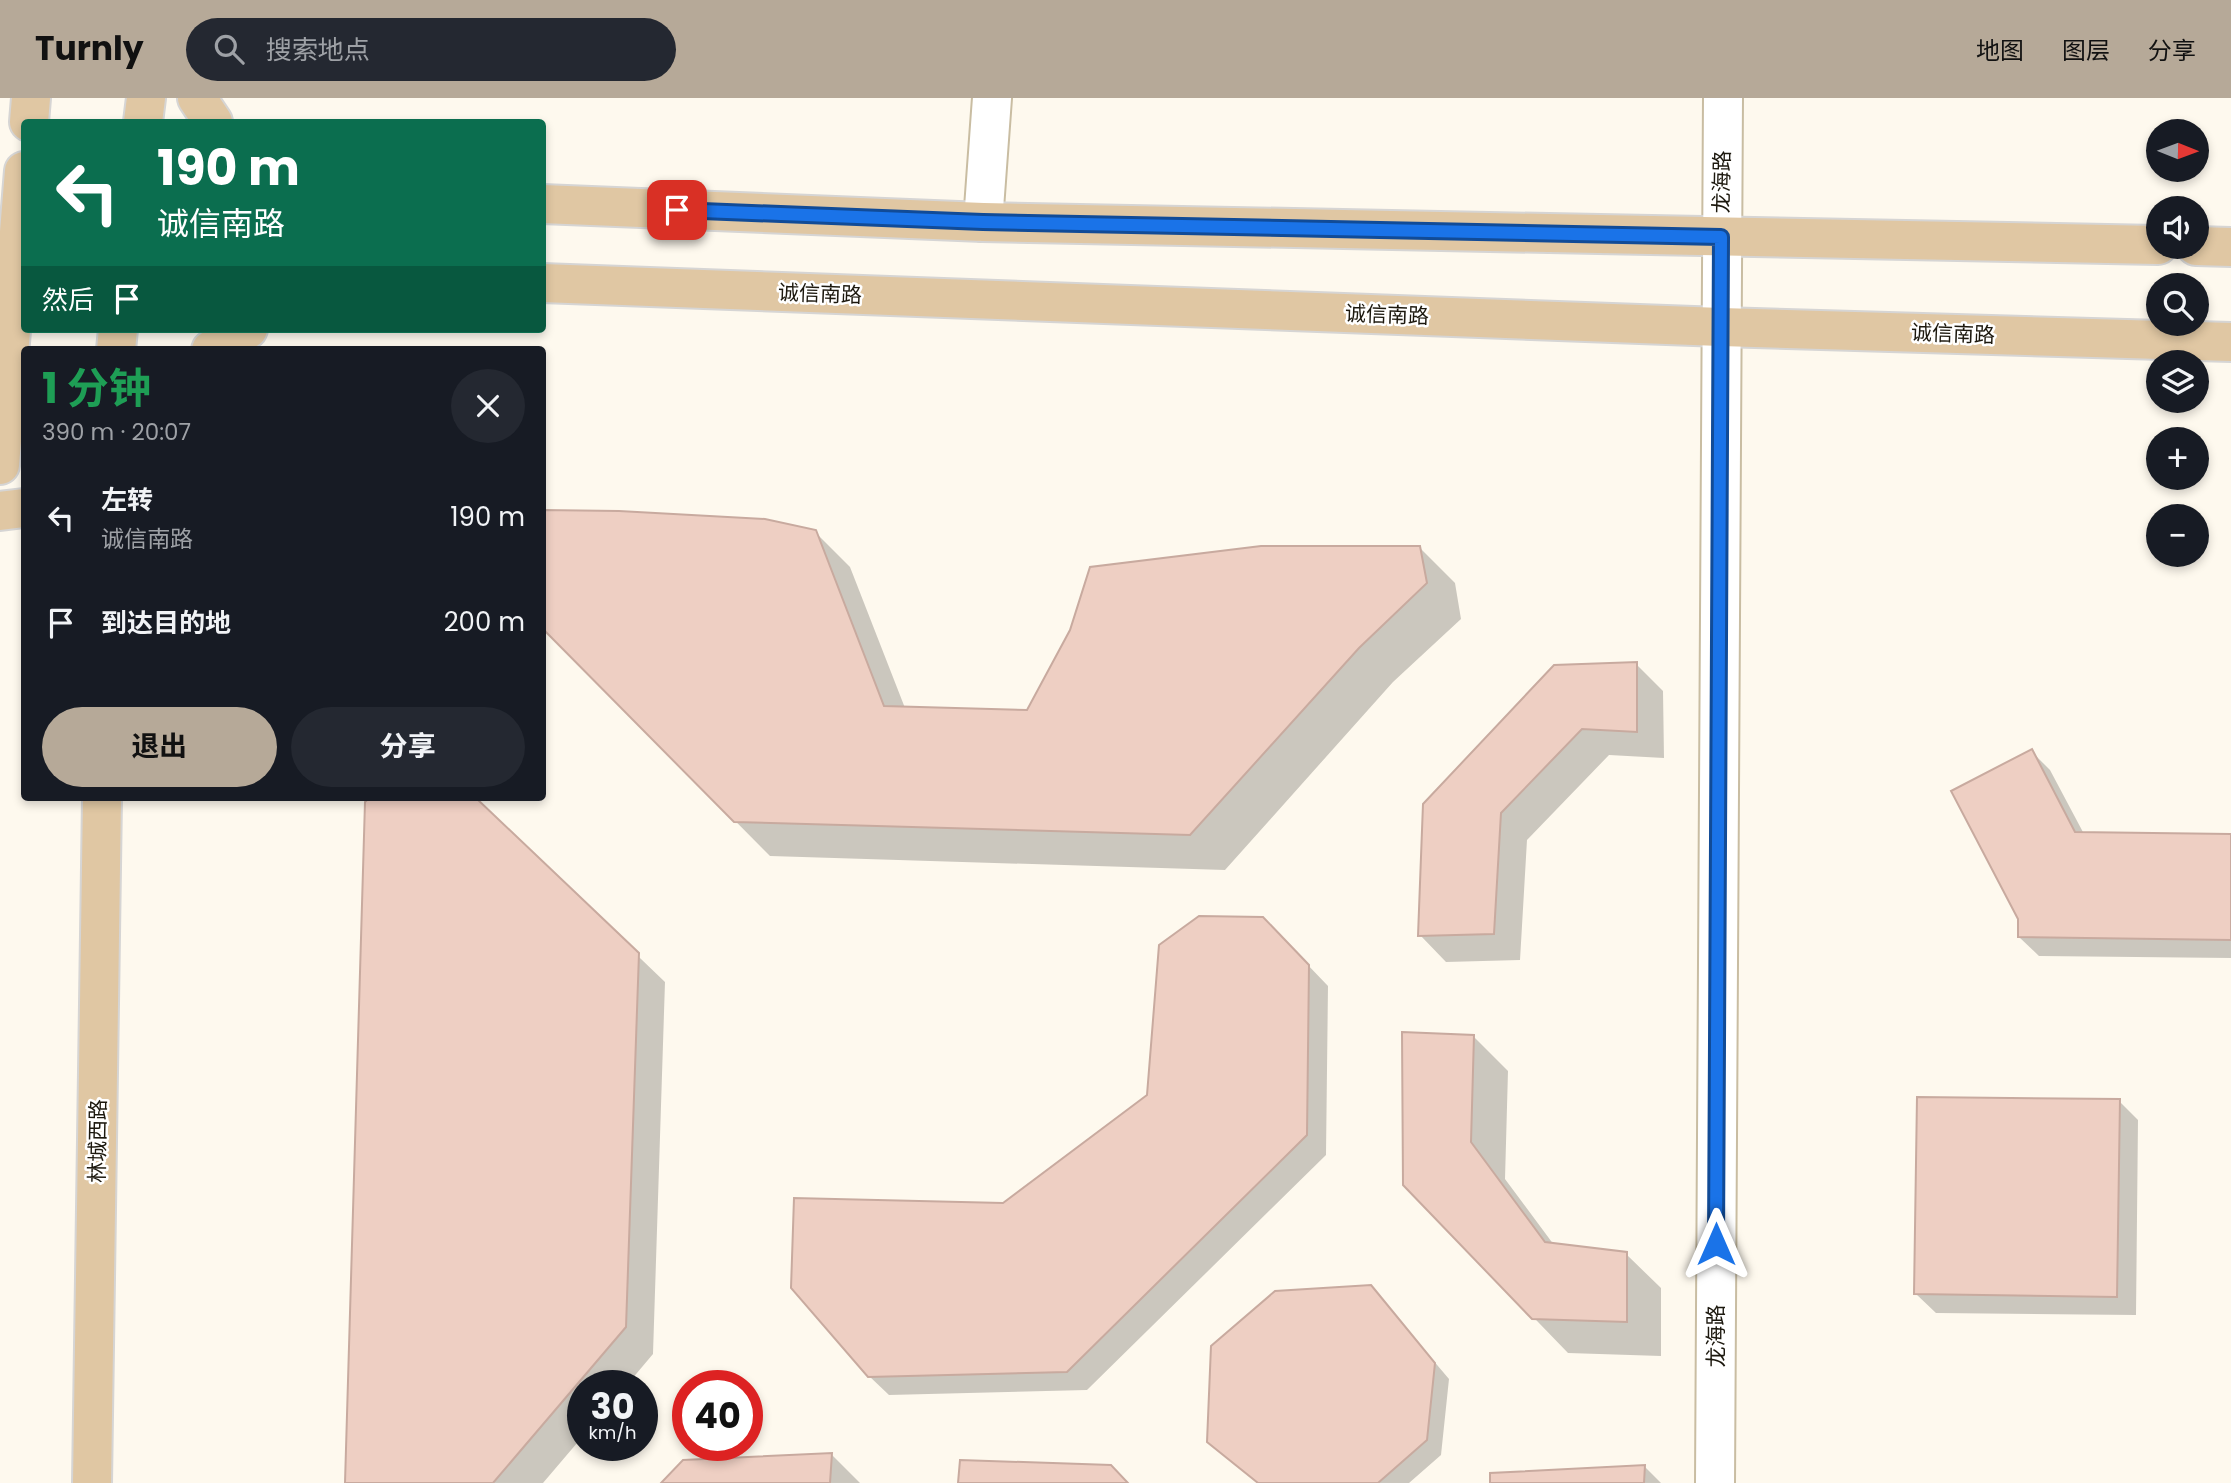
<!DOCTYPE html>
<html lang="zh">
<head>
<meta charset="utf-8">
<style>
	:root { --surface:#171b24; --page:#242831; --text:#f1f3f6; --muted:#9ea1a6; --accent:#b6a998 }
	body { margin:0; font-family:Poppins,"Noto Sans SC",sans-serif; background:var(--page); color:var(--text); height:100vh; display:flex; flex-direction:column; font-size:26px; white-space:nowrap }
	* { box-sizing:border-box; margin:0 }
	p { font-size:23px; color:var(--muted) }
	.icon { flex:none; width:38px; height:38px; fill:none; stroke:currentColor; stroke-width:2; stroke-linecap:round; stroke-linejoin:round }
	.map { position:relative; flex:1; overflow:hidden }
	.panel { position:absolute; left:21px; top:248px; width:525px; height:455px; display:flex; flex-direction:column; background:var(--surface); border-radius:7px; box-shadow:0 4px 10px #0003 }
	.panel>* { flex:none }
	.top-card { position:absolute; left:21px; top:21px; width:525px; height:214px; border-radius:7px; box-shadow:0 4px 10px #0003; background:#0b6e4f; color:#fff; overflow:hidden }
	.needle { width:46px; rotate:91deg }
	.controls { position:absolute; left:2146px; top:21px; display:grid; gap:14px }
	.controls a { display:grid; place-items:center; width:63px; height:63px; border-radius:50%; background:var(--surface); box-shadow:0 4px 10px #0003; font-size:35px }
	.speed { position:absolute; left:567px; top:1272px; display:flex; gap:14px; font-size:35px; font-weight:700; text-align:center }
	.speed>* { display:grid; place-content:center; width:91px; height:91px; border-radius:50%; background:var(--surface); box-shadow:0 4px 10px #0003; line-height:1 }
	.speed small { font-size:18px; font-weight:400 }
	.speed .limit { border:10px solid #d22; background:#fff; color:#111 }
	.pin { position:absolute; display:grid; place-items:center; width:60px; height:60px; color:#fff; margin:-30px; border-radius:14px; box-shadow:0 4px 10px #0006 }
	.me { position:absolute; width:77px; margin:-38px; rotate:0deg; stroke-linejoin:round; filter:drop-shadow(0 0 5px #0008) }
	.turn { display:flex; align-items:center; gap:24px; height:147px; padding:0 21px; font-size:32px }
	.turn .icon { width:91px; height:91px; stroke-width:2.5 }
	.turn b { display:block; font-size:49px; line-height:60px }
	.then { display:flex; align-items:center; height:66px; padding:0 21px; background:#0003; gap:14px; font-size:26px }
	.round { display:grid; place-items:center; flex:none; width:74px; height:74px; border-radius:37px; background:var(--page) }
	.summary { display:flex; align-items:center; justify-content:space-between; height:119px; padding:0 21px }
	h1 { font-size:42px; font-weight:700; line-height:52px; color:#1e9e55 }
	.action { display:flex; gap:14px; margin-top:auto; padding:14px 21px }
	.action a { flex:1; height:80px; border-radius:42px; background:var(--accent); color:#111; font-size:28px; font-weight:700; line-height:80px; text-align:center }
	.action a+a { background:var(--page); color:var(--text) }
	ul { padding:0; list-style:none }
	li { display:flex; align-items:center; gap:21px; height:105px; padding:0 21px }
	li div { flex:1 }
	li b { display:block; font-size:26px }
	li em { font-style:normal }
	header { display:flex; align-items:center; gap:42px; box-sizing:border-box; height:98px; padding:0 35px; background:var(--accent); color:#111 }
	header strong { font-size:33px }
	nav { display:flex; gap:38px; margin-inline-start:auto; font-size:24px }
	.search { width:490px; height:63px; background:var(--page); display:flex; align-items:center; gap:18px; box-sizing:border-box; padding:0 24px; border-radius:38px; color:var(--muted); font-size:26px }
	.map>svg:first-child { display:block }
	.shadow { fill:#0003 }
	.building { fill:#eecfc3; stroke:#c8aa9f; stroke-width:2 }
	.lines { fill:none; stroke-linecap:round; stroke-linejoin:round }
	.street-casing { stroke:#c9bda2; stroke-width:42 }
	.secondary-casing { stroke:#c9bda2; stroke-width:42 }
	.primary-casing { stroke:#d6d5d4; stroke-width:42 }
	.street { stroke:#fff; stroke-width:38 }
	.secondary { stroke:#fff; stroke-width:38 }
	.primary { stroke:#e0c7a3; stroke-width:38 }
	.route-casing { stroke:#114b97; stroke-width:18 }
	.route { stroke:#1a73e8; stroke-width:12 }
	.labels { text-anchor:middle; stroke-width:5; stroke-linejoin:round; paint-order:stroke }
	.street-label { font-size:21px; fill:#1c180e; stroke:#fff }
</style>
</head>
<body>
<header>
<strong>Turnly</strong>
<div class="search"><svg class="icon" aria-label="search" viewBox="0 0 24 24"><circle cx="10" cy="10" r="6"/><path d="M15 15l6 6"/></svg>搜索地点</div>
<nav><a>地图</a><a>图层</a><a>分享</a></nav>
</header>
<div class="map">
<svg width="2231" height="1385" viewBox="0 0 2231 1385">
	<rect width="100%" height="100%" fill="#fef9ee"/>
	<path class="shadow" d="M 815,434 L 850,469 L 905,610 L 1028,614 L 1420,450 L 1455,485 L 1461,521 L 1393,584 L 1225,772 L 770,758 L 542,528 Z
		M 1636,566 L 1663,593 L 1664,660 L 1609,657 L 1527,742 L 1520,862 L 1446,864 L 1420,837 L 1425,707 Z
		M 2031,653 L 2050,672 L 2084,736 L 2231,738 L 2231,860 L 2039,858 L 2019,839 Z
		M 371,700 L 473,700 L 665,884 L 653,1256 L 626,1288 L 583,1288 L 583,1338 L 543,1385 L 347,1385 Z
		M 1282,840 L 1328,888 L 1326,1057 L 1087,1292 L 889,1297 L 869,1278 L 1004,1107 L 1149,998 Z
		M 1473,938 L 1508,973 L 1505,1081 L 1554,1147 L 1626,1156 L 1661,1190 L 1661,1258 L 1568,1255 L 1405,1086 Z
		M 2119,1003 L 2138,1022 L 2136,1217 L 1936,1215 L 1916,1196 Z
		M 1371,1189 L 1449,1281 L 1441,1357 L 1409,1385 L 1257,1385 L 1209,1343 Z
		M 831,1356 L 860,1385 L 664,1385 Z
		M 1644,1368 L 1661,1385 L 1492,1385 Z"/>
	<path class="building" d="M 542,412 L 619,413 L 765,421 L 816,432 L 884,608 L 1027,612 L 1070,532 L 1090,469 L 1261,448 L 1420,448 L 1427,485 L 1359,550 L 1190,737 L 734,724 L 542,530 Z
		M 1637,564 L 1637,634 L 1582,631 L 1501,715 L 1494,836 L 1418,838 L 1423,706 L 1554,567 Z
		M 2032,651 L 2075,734 L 2231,736 L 2231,842 L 2018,839 L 2018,821 L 1951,693 Z
		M 369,700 L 476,700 L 639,855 L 626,1229 L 493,1385 L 345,1385 L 365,704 Z
		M 1199,818 L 1263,819 L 1309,867 L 1307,1037 L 1067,1274 L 868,1279 L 791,1190 L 794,1100 L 1003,1105 L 1147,997 L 1159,847 Z
		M 1402,934 L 1474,937 L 1471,1044 L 1545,1144 L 1627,1154 L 1627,1224 L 1532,1221 L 1403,1087 Z
		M 1917,999 L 2120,1001 L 2117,1199 L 1914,1196 Z
		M 1371,1187 L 1435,1265 L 1427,1342 L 1378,1385 L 1258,1385 L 1207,1344 L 1211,1248 L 1275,1193 Z
		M 832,1355 L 830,1385 L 661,1385 L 683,1362 Z
		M 960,1362 L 1111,1367 L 1128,1385 L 958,1385 Z
		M 1645,1367 L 1644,1385 L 1490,1385 L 1490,1375 Z"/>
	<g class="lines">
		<defs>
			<path id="street" d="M 983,124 L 992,0"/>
			<path id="secondary" d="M 1715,1385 L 1723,0"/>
			<path id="primary" d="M 197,0 L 213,24
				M 29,24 L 31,0
				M 143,24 L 146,0
				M 542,106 L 983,124 L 2158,147
				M 2196,148 L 2231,149
				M 542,185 L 1721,229 L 2231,244
				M 116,252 L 118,231
				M 211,252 L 248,231
				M 0,367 L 24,73
				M 0,413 L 24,410
				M 92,1385 L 102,700"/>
		</defs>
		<use href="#street" class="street-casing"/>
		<use href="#secondary" class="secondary-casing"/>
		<use href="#primary" class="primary-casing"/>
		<use href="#street" class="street"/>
		<use href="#secondary" class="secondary"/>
		<use href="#primary" class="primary"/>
	</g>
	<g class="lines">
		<defs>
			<path id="route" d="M 677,112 L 983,124 L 1721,139 L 1716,1146"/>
		</defs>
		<use href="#route" class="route-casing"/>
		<use href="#route" class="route"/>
	</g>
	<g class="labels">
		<g class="street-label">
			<text transform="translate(1722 84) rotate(-89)" y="7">龙海路</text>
			<text transform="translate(820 196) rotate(2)" y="7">诚信南路</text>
			<text transform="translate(1387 217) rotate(2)" y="7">诚信南路</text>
			<text transform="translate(1953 236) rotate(2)" y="7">诚信南路</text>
			<text transform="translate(98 1043) rotate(-89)" y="7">林城西路</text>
			<text transform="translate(1716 1238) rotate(-90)" y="7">龙海路</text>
		</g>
	</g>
</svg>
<div class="controls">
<a><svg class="needle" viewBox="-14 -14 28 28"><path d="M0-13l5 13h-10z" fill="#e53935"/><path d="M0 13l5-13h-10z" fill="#9ea1a6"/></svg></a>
<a><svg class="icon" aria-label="sound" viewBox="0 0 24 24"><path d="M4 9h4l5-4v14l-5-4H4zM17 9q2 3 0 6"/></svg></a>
<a><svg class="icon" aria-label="search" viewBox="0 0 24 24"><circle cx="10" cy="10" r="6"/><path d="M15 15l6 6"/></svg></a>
<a><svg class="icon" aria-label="layers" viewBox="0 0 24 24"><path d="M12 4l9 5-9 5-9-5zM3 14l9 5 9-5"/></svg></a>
<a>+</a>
<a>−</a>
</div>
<div class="speed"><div>30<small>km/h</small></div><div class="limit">40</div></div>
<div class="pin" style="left:677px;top:112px;background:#d93025"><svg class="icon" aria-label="arrive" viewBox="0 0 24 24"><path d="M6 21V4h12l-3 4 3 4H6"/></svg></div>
<svg class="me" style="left:1716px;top:1146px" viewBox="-20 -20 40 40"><path d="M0-17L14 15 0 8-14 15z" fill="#1a73e8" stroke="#fff" stroke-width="4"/></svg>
<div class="top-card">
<div class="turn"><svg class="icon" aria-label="left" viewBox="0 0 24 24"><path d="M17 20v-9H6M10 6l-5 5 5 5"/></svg><div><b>190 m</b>诚信南路</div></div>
<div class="then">然后<svg class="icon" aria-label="arrive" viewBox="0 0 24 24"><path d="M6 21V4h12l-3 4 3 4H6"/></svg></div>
</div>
<section class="panel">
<div class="summary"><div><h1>1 分钟</h1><p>390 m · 20:07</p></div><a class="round"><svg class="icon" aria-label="close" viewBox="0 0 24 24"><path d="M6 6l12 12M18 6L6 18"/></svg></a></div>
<ul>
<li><svg class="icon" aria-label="left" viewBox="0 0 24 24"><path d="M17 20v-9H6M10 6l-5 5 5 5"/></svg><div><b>左转</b><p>诚信南路</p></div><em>190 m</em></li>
<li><svg class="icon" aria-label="arrive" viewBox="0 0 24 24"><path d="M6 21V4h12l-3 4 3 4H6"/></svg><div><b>到达目的地</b></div><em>200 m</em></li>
</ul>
<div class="action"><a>退出</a><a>分享</a></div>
</section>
</div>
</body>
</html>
